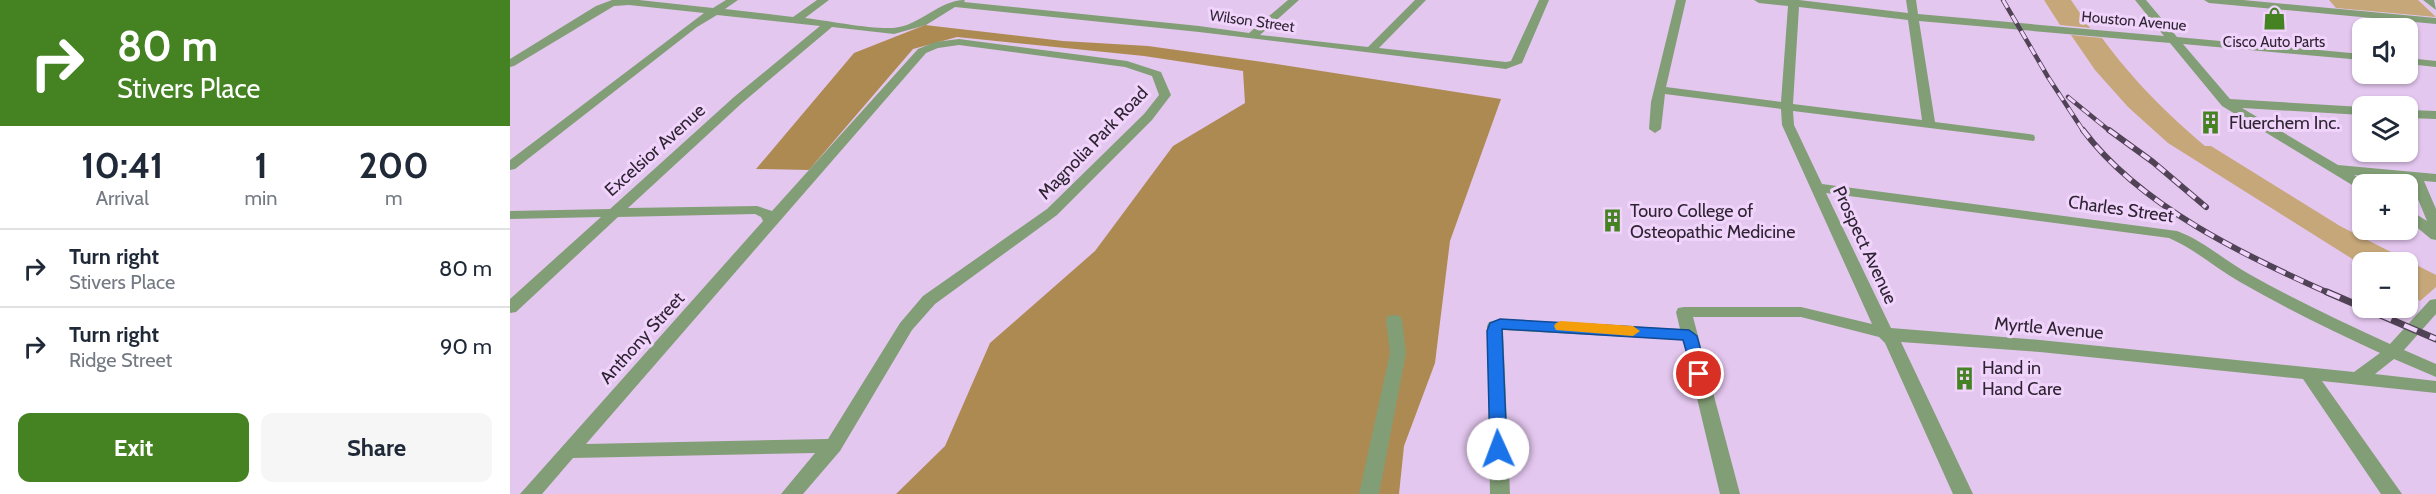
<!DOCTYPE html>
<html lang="en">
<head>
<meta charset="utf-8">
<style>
	:root { --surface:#fff; --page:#f6f6f7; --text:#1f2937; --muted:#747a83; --line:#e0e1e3; --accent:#448222 }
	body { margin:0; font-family:Cabin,sans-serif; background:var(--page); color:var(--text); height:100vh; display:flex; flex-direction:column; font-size:22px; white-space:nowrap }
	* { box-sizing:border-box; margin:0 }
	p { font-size:20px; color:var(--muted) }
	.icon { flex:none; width:33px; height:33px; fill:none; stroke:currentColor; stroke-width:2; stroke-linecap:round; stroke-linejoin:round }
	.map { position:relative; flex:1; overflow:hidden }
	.drawer { display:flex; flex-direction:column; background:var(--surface); width:510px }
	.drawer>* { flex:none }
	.top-card { background:#448222; color:#fff; overflow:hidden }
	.buttons { position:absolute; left:1842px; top:18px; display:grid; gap:12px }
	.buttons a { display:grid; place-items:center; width:66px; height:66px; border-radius:12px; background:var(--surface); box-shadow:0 2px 4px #0004; font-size:30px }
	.pin { position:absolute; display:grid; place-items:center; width:51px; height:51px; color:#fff; margin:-26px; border:3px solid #fff; border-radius:50%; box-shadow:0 2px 6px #0007 }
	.me { position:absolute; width:66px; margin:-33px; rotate:358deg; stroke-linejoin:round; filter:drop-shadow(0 0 4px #0008) }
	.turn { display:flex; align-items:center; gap:21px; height:126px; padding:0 18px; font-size:27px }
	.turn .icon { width:78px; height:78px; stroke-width:2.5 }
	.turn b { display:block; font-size:42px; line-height:51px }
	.eta { display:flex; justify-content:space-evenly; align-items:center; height:102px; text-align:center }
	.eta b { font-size:36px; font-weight:700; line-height:42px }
	.button { display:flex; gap:12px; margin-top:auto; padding:12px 18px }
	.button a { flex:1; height:69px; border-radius:12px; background:var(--accent); color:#fff; font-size:24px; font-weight:700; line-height:69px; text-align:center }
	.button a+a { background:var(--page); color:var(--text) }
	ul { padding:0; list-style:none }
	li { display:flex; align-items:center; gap:18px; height:78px; padding:0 18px; border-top:2px solid var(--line) }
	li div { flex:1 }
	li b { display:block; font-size:22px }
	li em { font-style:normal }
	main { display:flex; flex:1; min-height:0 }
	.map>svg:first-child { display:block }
	.green { fill:#c6a779 }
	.forest { fill:#ae8a53 }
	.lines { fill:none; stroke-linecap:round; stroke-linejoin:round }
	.minor { fill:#829e76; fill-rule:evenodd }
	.rail-far2-casing { stroke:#514356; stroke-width:4.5 }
	.rail-far1-casing { stroke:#514356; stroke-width:6 }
	.rail-casing { stroke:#514356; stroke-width:7 }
	.rail-far2 { stroke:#f1d4fc; stroke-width:3; stroke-dasharray:9; stroke-linecap:butt }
	.rail-far1 { stroke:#f1d4fc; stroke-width:4; stroke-dasharray:10; stroke-linecap:butt }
	.rail { stroke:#f1d4fc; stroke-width:4.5; stroke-dasharray:14; stroke-linecap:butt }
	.route { fill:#1a73e8; stroke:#114b97; stroke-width:1.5 }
	.slow { fill:#f59e0b }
	.labels { text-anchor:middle; stroke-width:6; stroke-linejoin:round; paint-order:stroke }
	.far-street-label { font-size:15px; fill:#2e2432; stroke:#f1d4fc }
	.far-poi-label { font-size:15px; fill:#2e2432; stroke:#f1d4fc }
	.poi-label { font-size:18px; fill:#2e2432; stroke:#f1d4fc; text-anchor:start }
	.street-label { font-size:18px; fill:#2e2432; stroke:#f1d4fc }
</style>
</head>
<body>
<main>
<section class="drawer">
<div class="top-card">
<div class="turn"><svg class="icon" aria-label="right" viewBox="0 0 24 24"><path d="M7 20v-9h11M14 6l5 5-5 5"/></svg><div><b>80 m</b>Stivers Place</div></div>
</div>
<div class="eta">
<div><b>10:41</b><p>Arrival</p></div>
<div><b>1</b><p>min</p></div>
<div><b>200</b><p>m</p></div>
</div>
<ul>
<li><svg class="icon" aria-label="right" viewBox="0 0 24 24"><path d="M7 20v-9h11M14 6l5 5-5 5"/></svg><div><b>Turn right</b><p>Stivers Place</p></div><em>80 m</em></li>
<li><svg class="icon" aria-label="right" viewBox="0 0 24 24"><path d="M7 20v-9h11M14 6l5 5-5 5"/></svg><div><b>Turn right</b><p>Ridge Street</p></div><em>90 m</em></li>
</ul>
<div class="button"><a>Exit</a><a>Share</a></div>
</section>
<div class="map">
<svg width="1926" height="494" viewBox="0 0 1926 494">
	<rect width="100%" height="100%" fill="#e4c7ef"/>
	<path class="green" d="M 1534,0 L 1561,0 L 1580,28 L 1550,25 Z
		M 1819,0 L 1908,0 L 1926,17 L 1826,8 Z
		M 1561,35 L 1592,38 C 1623,80 1655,112 1695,146 L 1701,146 L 1830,226 L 1926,275 L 1926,287 L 1910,301 L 1898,293 L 1898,262 L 1852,262 L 1852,265 L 1658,143 L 1618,107 L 1585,70 Z"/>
	<path class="forest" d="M 415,25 L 553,41 L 638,46 L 753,62 L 991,99 L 940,241 L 925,363 L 894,446 L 889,494 L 386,494 L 435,446 L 480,343 L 585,251 L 663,146 L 735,103 L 733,71 L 634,56 L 447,37 L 403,49 L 299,170 L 246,169 L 344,53 Z"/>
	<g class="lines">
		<path class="minor" d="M 129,0 L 203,8 L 216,0 L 228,0 L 215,9 L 283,17 L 307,0 L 319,0 L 295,18 C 320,21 359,29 383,28 C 410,26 429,0 455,0 L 454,2 L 689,26 L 739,33 L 778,0 L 789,0 L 750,35 L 858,47 L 905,0 L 916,0 L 869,48 L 996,62 L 1001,61 L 1029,0 L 1039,0 L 1012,63 L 996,69 L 689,32 L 445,7 L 416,25 L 384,34 L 322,27 L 232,103 L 118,208 L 247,206 L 262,211 L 408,49 L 425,42 L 449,39 L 617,61 L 651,72 L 661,95 L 642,120 L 547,215 L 425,304 L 402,330 L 330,451 L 293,494 L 271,494 L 305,453 L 63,458 L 32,494 L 10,494 L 253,221 L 251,217 L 245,214 L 108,217 L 6,312 L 0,313 L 0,299 L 91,217 L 0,219 L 0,211 L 100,209 L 224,97 L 310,26 L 207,15 L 187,27 L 5,169 L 0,170 L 0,160 L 194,13 L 119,5 L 104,6 L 4,66 L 0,67 L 0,59 L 86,6 L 102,0 ZM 449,45 L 615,67 L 642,76 L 649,95 L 634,114 L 537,209 L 413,296 L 390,323 L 318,439 L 76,444 L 416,53 L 428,48 Z
			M 1166,0 L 1176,0 L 1156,87 L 1271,102 L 1278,6 L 1249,3 L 1244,0 L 1289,0 L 1398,13 L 1396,0 L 1406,0 L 1408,14 L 1654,36 L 1625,0 L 1636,0 L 1667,37 L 1852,54 L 1852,60 L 1673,44 L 1720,99 L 1852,107 L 1852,115 L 1732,108 L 1828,165 L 1926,174 L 1926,182 L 1914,181 L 1926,209 L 1926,240 L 1921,239 L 1898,220 L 1898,209 L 1917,221 L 1900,180 L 1844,175 L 1859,184 L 1852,184 L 1852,189 L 1847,188 L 1712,106 L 1660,43 L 1409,21 L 1425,122 L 1519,134 L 1524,135 L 1525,138 L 1524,141 L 1283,111 L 1284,125 L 1312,184 L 1667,231 C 1694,241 1714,260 1739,274 C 1785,300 1833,322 1880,344 L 1920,300 L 1926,299 L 1926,314 L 1894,350 L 1926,364 L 1926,377 L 1884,359 L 1865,374 L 1926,381 L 1926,393 L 1812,381 L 1892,494 L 1871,494 L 1793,379 L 1530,352 L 1391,342 L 1463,494 L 1443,494 L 1375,343 L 1369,337 L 1291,317 L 1183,317 L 1230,494 L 1210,494 L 1173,340 L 993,330 L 1000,494 L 980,494 L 977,326 L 979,322 L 990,319 L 1170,329 L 1166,312 L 1168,308 L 1174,307 L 1291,307 L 1362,324 L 1272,125 L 1271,109 L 1155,94 L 1151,129 L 1145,133 L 1139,129 L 1141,102 ZM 1289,7 L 1398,20 L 1412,120 L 1283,104 ZM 1316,193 L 1659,238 C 1685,249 1705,268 1730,282 C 1775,308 1823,331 1870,353 L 1844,372 L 1530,340 L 1381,328 Z
			M 1694,0 L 1733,0 L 1926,18 L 1926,24 L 1699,3 Z
			M 1913,0 L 1924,0 L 1926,10 Z
			M 1898,58 L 1926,61 L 1926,67 L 1898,64 Z
			M 1898,110 L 1926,111 L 1926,119 L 1898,118 Z
			M 884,315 L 890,316 L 892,320 L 896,353 L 869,494 L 849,494 L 880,353 L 876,320 L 878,316 Z"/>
		<defs>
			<path id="rail-far2" d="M 1493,0 L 1538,77 L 1574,132
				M 1558,97 L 1601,132"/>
			<path id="rail-far1" d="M 1573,130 C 1630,206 1735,256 1821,294
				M 1599,130 L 1643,162 L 1696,207"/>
			<path id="rail" d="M 1817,292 L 1926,339"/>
		</defs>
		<use href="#rail-far2" class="rail-far2-casing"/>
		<use href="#rail-far1" class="rail-far1-casing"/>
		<use href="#rail" class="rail-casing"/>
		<use href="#rail-far2" class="rail-far2"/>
		<use href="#rail-far1" class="rail-far1"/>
		<use href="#rail" class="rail"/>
	</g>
	<path class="route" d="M 990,319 L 1179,330 L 1187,336 L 1197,374 L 1195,378 L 1184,378 L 1173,340 L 992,329 L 997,449 L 994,454 L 988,456 L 982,454 L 980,449 L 977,331 L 980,323 Z"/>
	<path class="slow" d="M 1051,321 L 1123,326 L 1130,331 L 1123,336 L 1046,330 L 1044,326 L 1046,323 Z"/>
	<defs>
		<symbol id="shop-bare" viewBox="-9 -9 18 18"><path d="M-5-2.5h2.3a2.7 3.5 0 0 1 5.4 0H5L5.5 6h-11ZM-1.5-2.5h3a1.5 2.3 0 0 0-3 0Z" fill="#448222" stroke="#f1d4fc" stroke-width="2.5" paint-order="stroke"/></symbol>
		<symbol id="building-bare" viewBox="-9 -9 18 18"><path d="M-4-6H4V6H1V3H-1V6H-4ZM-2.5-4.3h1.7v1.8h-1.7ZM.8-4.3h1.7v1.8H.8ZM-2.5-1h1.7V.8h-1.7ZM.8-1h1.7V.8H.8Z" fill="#448222" stroke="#f1d4fc" stroke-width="2.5" paint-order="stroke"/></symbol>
	</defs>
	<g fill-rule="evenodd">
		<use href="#shop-bare" x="1748" y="2" width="33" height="33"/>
		<use href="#building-bare" x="1684" y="106" width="33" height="33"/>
		<use href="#building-bare" x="1086" y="204" width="33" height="33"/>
		<use href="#building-bare" x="1438" y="362" width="33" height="33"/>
	</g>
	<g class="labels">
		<g class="far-street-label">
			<text transform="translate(742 21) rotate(8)" y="5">Wilson Street</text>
			<text transform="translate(1624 21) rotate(5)" y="5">Houston Avenue</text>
		</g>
		<g class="far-poi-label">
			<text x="1764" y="47">Cisco Auto Parts</text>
		</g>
		<g class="poi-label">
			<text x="1719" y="129">Fluerchem Inc.</text>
			<text x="1120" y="217">Touro College of<tspan x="1120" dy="21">Osteopathic Medicine</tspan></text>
			<text x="1472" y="374">Hand in<tspan x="1472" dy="21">Hand Care</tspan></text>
		</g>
		<g class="street-label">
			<text transform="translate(583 143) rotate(-46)" y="6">Magnolia Park Road</text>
			<text transform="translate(145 150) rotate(-42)" y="6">Excelsior Avenue</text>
			<text transform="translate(1611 209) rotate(8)" y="6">Charles Street</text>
			<text transform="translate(1355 245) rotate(65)" y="6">Prospect Avenue</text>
			<text transform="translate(1539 328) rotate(5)" y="6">Myrtle Avenue</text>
			<text transform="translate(132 338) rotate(-48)" y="6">Anthony Street</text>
		</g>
	</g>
</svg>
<div class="buttons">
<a><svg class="icon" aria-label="sound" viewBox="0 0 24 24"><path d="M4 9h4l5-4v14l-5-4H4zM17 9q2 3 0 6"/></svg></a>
<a><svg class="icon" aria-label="layers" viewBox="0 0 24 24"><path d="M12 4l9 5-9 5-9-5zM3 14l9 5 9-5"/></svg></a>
<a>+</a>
<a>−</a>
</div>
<div class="pin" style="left:1189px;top:374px;background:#d93025"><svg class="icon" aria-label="arrive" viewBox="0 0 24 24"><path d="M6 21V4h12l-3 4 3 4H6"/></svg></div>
<svg class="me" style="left:988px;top:449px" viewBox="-20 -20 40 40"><circle r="19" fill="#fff"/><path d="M0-13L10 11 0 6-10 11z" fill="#1a73e8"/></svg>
</div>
</main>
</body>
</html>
